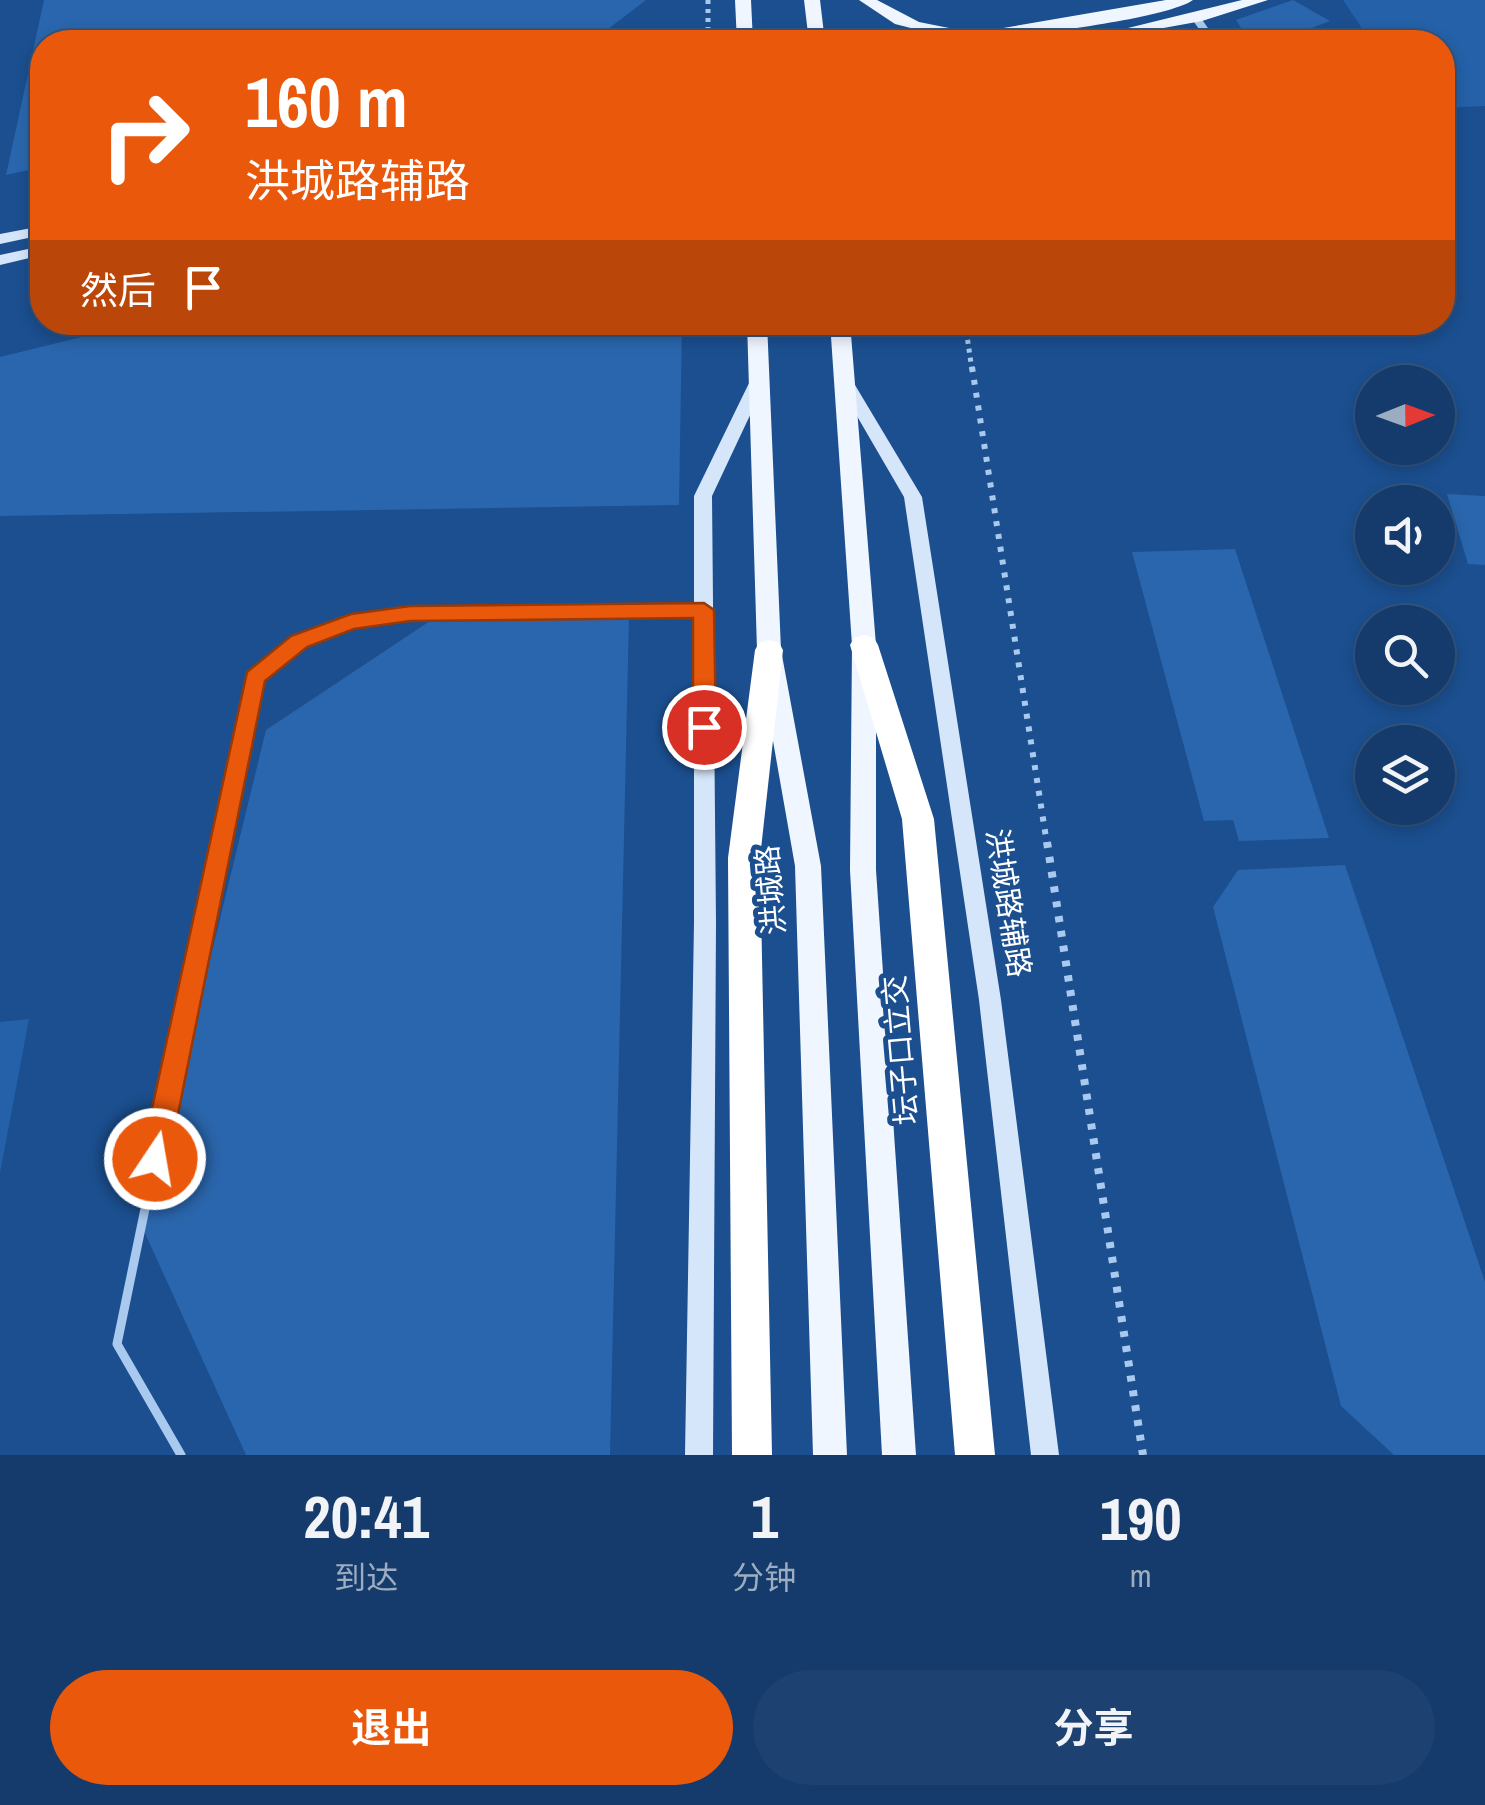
<!DOCTYPE html>
<html lang="zh">
<head>
<meta charset="utf-8">
<style>
	:root { --surface:#143b6b; --page:#1d4271; --text:#f1f3f6; --muted:#9dadc1; --line:#33557e; --accent:#ea580c }
	body { margin:0; font-family:"Archivo Narrow","Noto Sans SC",sans-serif; background:var(--page); color:var(--text); height:100vh; display:flex; flex-direction:column; font-size:38px; white-space:nowrap }
	* { box-sizing:border-box; margin:0 }
	p { font-size:32px; color:var(--muted) }
	.icon { flex:none; width:55px; height:55px; fill:none; stroke:currentColor; stroke-width:2; stroke-linecap:round; stroke-linejoin:round }
	.map { position:relative; height:1455px; overflow:hidden }
	.drawer { display:flex; flex-direction:column; background:var(--surface); flex:1 }
	.drawer>* { flex:none }
	.banner { position:absolute; left:30px; top:30px; width:1425px; height:305px; border-radius:40px; box-shadow:0 5px 15px #0003,0 0 0 2px var(--line); background:#ea580c; color:#fff; overflow:hidden }
	.needle { width:65px; rotate:89deg }
	.tools { position:absolute; left:1355px; top:365px; display:grid; gap:20px }
	.tools a { display:grid; place-items:center; width:100px; height:100px; border-radius:50%; background:var(--surface); box-shadow:0 5px 15px #0003,0 0 0 2px var(--line); font-size:50px }
	.pin { position:absolute; display:grid; place-items:center; width:85px; height:85px; color:#fff; margin:-42px; border:5px solid #fff; border-radius:50%; box-shadow:0 2px 10px #0007 }
	.me { position:absolute; width:110px; margin:-55px; rotate:12deg; stroke-linejoin:round; filter:drop-shadow(0 0 8px #0008) }
	.turn { display:flex; align-items:center; gap:35px; height:210px; padding:0 50px; font-size:45px }
	.turn .icon { width:130px; height:130px; stroke-width:2.5 }
	.turn b { display:block; font-size:70px; line-height:85px }
	.then { display:flex; align-items:center; height:95px; padding:0 50px; background:#0003; gap:20px; font-size:38px }
	.eta { display:flex; justify-content:space-evenly; align-items:center; height:170px; text-align:center }
	.eta b { font-size:60px; font-weight:700; line-height:70px }
	.action { display:flex; gap:20px; margin-top:auto; padding:20px 50px }
	.action a { flex:1; height:115px; border-radius:60px; background:var(--accent); color:#fff; font-size:40px; font-weight:700; line-height:115px; text-align:center }
	.action a+a { background:var(--page); color:var(--text) }
	.map>svg:first-child { display:block }
	.green { fill:#2461a8 }
	.building { fill:#2a66ad }
	.lines { fill:none; stroke-linecap:round; stroke-linejoin:round }
	.path-far2 { stroke:#a9c9ee; stroke-width:5; stroke-dasharray:4 5; stroke-linecap:butt }
	.path-far1 { stroke:#a9c9ee; stroke-width:6; stroke-dasharray:5 8; stroke-linecap:butt }
	.path { stroke:#a9c9ee; stroke-width:8; stroke-dasharray:6 9; stroke-linecap:butt }
	.lane-far1 { stroke:#a9c9ee; stroke-width:8 }
	.lane { stroke:#a9c9ee; stroke-width:9 }
	.street { stroke:#a9c9ee; stroke-width:8 }
	.secondary { fill:#d6e6fa; fill-rule:evenodd }
	.primary { fill:#f0f6ff; fill-rule:evenodd }
	.highway { fill:#fff; fill-rule:evenodd }
	.route { fill:#ea580c; stroke:#983908; stroke-width:2.5 }
	.labels { text-anchor:middle; stroke-width:10; stroke-linejoin:round; paint-order:stroke }
	.street-label { font-size:30px; fill:#fff; stroke:#1b4f8f }
</style>
</head>
<body>
<div class="map">
<svg width="1485" height="1455" viewBox="0 0 1485 1455">
	<rect width="100%" height="100%" fill="#1b4f8f"/>
	<path class="green" d="M 1343,0 L 1485,0 L 1485,106 L 1443,108 L 1442,42 L 1371,42 Z
		M 29,1019 L 0,1173 L 0,1022 Z"/>
	<path class="building" d="M 44,0 L 646,0 L 591,42 L 42,42 L 42,167 L 6,175 Z
		M 1293,0 L 1330,21 L 1309,29 L 1318,42 L 1250,42 L 1236,20 Z
		M 143,322 L 682,322 L 679,505 L 0,516 L 0,357 Z
		M 1447,494 L 1485,496 L 1485,565 L 1468,564 Z
		M 1235,549 L 1329,838 L 1239,841 L 1233,820 L 1204,821 L 1132,552 Z
		M 629,615 L 610,1455 L 246,1455 L 144,1231 L 266,730 L 433,619 Z
		M 1345,865 L 1485,1282 L 1485,1455 L 1394,1455 L 1341,1406 L 1213,907 L 1238,870 Z"/>
	<g class="lines">
		<path class="path-far2" d="M 708,0 L 708,42
			M 965,322 L 972,370"/>
		<path class="path-far1" d="M 972,367 L 1047,844"/>
		<path class="path" d="M 1047,842 L 1143,1455"/>
		<path class="lane-far1" d="M 220,844 L 255,677 L 299,642 L 351,622 L 410,614 L 704,610"/>
		<path class="lane" d="M 181,1455 L 117,1344 L 221,842"/>
		<path class="street" d="M 1196,18 L 1213,42"/>
		<path class="secondary" d="M 42,226 L 42,235 L 0,244 L 0,234 Z
			M 42,246 L 42,255 L 0,265 L 0,255 Z
			M 759,374 L 767,379 L 712,496 L 716,922 L 713,1455 L 685,1455 L 694,922 L 694,496 L 751,379 Z
			M 844,375 L 852,380 L 922,497 L 1001,1000 L 1059,1455 L 1031,1455 L 979,1000 L 904,497 L 836,380 Z"/>
		<path class="primary" d="M 735,0 L 751,0 L 753,42 L 737,42 Z
			M 804,0 L 820,0 L 825,42 L 809,42 Z
			M 859,0 L 877,0 L 919,22 L 974,33 L 1166,0 L 1193,0 C 1164,21 981,42 939,42 L 946,37 L 895,24 Z
			M 1242,0 L 1268,0 L 1202,21 L 1136,33 L 1128,28 Z
			M 747,322 L 767,322 L 781,650 L 821,866 L 847,1455 L 813,1455 L 795,866 L 757,650 Z
			M 830,322 L 850,322 L 876,645 L 876,870 L 916,1455 L 882,1455 L 850,870 L 852,645 Z"/>
		<path class="highway" d="M 864,635 L 874,638 L 878,645 L 934,819 L 995,1455 L 955,1455 L 902,819 L 850,645 L 854,638 Z
			M 769,640 L 779,643 L 783,650 L 760,858 L 772,1455 L 732,1455 L 728,858 L 755,650 L 759,643 Z"/>
	</g>
	<path class="route" d="M 704,603 L 714,610 L 716,727 L 704,735 L 693,727 L 693,618 L 410,621 L 354,629 L 307,647 L 265,681 L 169,1159 L 165,1168 L 155,1171 L 145,1168 L 141,1159 L 247,672 L 291,636 L 351,614 L 410,606 Z"/>
	<g class="labels">
		<g class="street-label">
			<text transform="translate(771 890) rotate(-95)" y="10">洪城路</text>
			<text transform="translate(1008 903) rotate(81)" y="10">洪城路辅路</text>
			<text transform="translate(901 1050) rotate(-95)" y="10">坛子口立交</text>
		</g>
	</g>
</svg>
<div class="tools">
<a><svg class="needle" viewBox="-14 -14 28 28"><path d="M0-13l5 13h-10z" fill="#e53935"/><path d="M0 13l5-13h-10z" fill="#9dadc1"/></svg></a>
<a><svg class="icon" aria-label="sound" viewBox="0 0 24 24"><path d="M4 9h4l5-4v14l-5-4H4zM17 9q2 3 0 6"/></svg></a>
<a><svg class="icon" aria-label="search" viewBox="0 0 24 24"><circle cx="10" cy="10" r="6"/><path d="M15 15l6 6"/></svg></a>
<a><svg class="icon" aria-label="layers" viewBox="0 0 24 24"><path d="M12 4l9 5-9 5-9-5zM3 14l9 5 9-5"/></svg></a>
</div>
<div class="pin" style="left:704px;top:727px;background:#d93025"><svg class="icon" aria-label="arrive" viewBox="0 0 24 24"><path d="M6 21V4h12l-3 4 3 4H6"/></svg></div>
<svg class="me" style="left:155px;top:1159px" viewBox="-20 -20 40 40"><circle r="17" fill="#ea580c" stroke="#fff" stroke-width="3"/><path d="M0-11L8 9 0 5-8 9z" fill="#fff"/></svg>
<div class="banner">
<div class="turn"><svg class="icon" aria-label="right" viewBox="0 0 24 24"><path d="M7 20v-9h11M14 6l5 5-5 5"/></svg><div><b>160 m</b>洪城路辅路</div></div>
<div class="then">然后<svg class="icon" aria-label="arrive" viewBox="0 0 24 24"><path d="M6 21V4h12l-3 4 3 4H6"/></svg></div>
</div>
</div>
<section class="drawer">
<div class="eta">
<div><b>20:41</b><p>到达</p></div>
<div><b>1</b><p>分钟</p></div>
<div><b>190</b><p>m</p></div>
</div>
<div class="action"><a>退出</a><a>分享</a></div>
</section>
</body>
</html>
